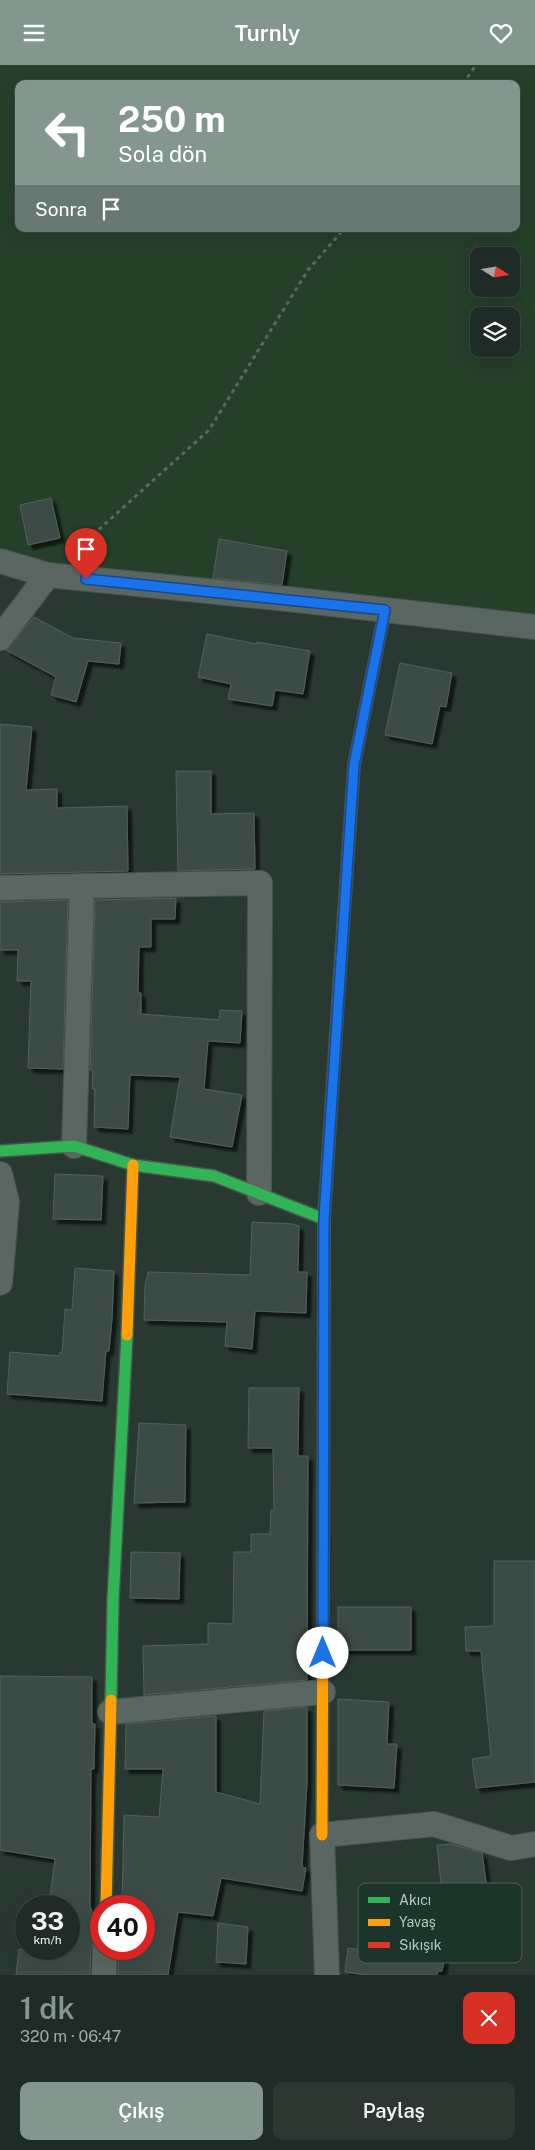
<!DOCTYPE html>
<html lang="tr">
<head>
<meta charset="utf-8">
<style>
	:root { --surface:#1f2b26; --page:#2c3732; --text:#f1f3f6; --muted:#a1a7a7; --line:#3c4743; --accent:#83978f }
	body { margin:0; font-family:"Public Sans",sans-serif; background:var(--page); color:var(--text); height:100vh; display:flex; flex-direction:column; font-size:19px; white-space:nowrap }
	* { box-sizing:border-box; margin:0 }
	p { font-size:16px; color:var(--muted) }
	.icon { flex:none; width:28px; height:28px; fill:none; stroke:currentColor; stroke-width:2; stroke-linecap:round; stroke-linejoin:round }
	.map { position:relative; height:1910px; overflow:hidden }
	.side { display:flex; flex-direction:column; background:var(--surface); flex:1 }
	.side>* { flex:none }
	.top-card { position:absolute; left:15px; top:15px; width:505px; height:152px; border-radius:10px; box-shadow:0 5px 20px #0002,0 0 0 1px var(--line); background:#83978f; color:#fff; overflow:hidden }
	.needle { width:32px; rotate:102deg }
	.controls { position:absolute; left:470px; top:182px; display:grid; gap:10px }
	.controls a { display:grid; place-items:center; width:50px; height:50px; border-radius:10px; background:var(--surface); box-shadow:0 5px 20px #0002,0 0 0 1px var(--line); font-size:25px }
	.speed { position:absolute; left:15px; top:1830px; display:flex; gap:10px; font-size:25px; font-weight:700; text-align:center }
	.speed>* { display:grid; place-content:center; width:65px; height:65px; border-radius:50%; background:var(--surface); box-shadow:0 5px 20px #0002,0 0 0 1px var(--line); line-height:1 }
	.speed small { font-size:12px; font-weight:400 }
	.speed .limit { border:8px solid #d22; background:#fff; color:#111 }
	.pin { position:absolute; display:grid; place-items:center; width:42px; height:42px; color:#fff; margin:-51px -21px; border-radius:50% 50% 50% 0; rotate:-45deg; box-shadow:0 0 5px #0007 }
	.pin .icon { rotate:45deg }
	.me { position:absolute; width:55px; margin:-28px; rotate:0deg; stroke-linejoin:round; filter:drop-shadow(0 0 4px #0008) }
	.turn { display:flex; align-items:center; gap:18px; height:105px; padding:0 20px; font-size:22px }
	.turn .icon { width:65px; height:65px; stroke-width:2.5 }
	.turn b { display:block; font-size:35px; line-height:42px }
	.then { display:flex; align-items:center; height:48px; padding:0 20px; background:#0003; gap:10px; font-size:19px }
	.round { display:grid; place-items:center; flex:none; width:52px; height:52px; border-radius:10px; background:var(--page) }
	.headline { display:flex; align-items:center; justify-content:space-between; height:85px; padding:0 20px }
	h1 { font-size:30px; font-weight:600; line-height:38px; color:var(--accent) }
	.button { display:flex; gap:10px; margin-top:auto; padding:10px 20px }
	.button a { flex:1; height:58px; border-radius:10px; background:var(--accent); color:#fff; font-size:20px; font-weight:600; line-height:58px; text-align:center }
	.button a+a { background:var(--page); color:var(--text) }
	header { display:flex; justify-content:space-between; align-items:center; height:65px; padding:0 20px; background:var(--accent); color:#fff; font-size:22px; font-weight:600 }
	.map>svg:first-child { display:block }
	.green { fill:#263f29; fill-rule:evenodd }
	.building { fill:#3e4c47; stroke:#51605a; filter:url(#shadow) }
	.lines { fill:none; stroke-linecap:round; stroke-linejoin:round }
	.street-casing { stroke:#47554f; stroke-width:26 }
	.fast-casing { stroke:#47554f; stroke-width:14 }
	.slow-casing { stroke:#47554f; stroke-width:14 }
	.jam-casing { stroke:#47554f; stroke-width:14 }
	.path { stroke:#5b6862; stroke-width:3; stroke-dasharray:4 4; stroke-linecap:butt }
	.street { stroke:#5a6661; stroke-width:24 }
	.fast { stroke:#30b455; stroke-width:11 }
	.slow { stroke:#ff9f0a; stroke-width:11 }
	.jam { stroke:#e5322d; stroke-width:11 }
	.route-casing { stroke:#114b97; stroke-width:12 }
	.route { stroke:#1a73e8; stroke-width:9 }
	.key { fill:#1c342a; stroke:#496157; stroke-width:1 }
	.key-label { font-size:14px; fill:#b3cac1 }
</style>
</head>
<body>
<header><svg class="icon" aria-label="menu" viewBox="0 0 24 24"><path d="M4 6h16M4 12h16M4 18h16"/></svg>Turnly<svg class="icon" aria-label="heart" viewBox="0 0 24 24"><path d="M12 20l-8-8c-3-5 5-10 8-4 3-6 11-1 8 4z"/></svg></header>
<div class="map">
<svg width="535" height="1910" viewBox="0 0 535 1910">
	<defs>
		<filter id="shadow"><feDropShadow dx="4.5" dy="4.5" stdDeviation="1" flood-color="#0009"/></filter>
	</defs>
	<rect width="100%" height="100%" fill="#293932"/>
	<path class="green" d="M 0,0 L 535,0 L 535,555 L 0,493 ZM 19,19 L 516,19 L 516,164 L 19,164 ZM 479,191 L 511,191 L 511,224 L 479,224 ZM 479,251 L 511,251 L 511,284 L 479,284 Z"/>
	<path class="building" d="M 51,433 L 60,473 L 28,480 L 20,440 Z
		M 219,474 L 287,486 L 282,520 L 213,513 Z
		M 34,552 L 73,573 L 121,578 L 119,599 L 88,596 L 76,637 L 51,630 L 56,612 L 6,585 Z
		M 207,569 L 257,579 L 257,577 L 310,586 L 303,629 L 275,625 L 272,641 L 228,634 L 231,619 L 198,612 Z
		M 400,598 L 452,608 L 446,642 L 440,641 L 432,679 L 385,670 Z
		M 0,659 L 32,662 L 26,725 L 57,724 L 57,743 L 127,741 L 128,806 L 0,809 Z
		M 176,706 L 211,706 L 211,749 L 254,748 L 255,804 L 178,806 Z
		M 176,833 L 175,854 L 151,854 L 151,882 L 139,882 L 138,928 L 141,928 L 141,949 L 219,955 L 220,945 L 242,946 L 240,978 L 208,976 L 204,1024 L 242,1030 L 232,1082 L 170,1072 L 180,1012 L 130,1010 L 128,1064 L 94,1062 L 95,1024 L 92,1024 L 93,1006 L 90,1005 L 95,835 Z
		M 68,835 L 63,1004 L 28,1003 L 31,916 L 17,916 L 18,885 L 0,885 L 0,837 Z
		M 55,1109 L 103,1111 L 101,1155 L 53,1154 Z
		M 252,1157 L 293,1159 L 299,1161 L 298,1207 L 307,1207 L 306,1248 L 255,1246 L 252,1284 L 225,1281 L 227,1257 L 144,1255 L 145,1221 L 148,1207 L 250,1210 Z
		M 75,1203 L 114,1206 L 112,1254 L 109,1286 L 106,1286 L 102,1336 L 7,1329 L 10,1287 L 59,1291 L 60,1287 L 62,1288 L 65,1244 L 72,1245 Z
		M 249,1323 L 299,1323 L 298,1391 L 308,1391 L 307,1615 L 144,1630 L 143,1581 L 208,1579 L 208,1558 L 233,1559 L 234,1487 L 251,1487 L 251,1469 L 270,1469 L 271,1445 L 274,1446 L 273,1383 L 248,1383 Z
		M 139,1358 L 186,1360 L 185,1437 L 134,1438 Z
		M 131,1487 L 180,1488 L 179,1534 L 130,1533 Z
		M 494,1496 L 535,1496 L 535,1717 L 476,1723 L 472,1694 L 491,1691 L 481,1586 L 466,1586 L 465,1562 L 494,1561 Z
		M 338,1542 L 411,1542 L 411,1585 L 338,1585 Z
		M 0,1611 L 92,1612 L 92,1659 L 95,1659 L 94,1704 L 91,1704 L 90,1841 L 93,1849 L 101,1855 L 101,1871 L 94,1876 L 91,1883 L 90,1910 L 16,1910 L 19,1884 L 69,1884 L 69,1841 L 49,1841 L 55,1794 L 0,1785 Z
		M 338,1634 L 389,1637 L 387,1679 L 397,1679 L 394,1723 L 338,1720 Z
		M 307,1642 L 307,1718 L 302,1802 L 306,1803 L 302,1826 L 221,1813 L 213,1851 L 178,1847 L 168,1910 L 118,1910 L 119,1884 L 144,1884 L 144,1841 L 122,1841 L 124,1750 L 159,1752 L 163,1704 L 125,1704 L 126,1659 L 216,1651 L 216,1727 L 260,1739 L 264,1646 Z
		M 451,1779 L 482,1788 L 489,1837 L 470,1840 L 472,1893 L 445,1891 L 442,1906 L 438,1906 L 437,1910 L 366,1910 L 345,1907 L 348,1883 L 376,1887 L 379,1843 L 444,1847 L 437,1780 Z
		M 218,1858 L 248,1862 L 246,1899 L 216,1897 Z"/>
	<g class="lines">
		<defs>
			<path id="street" d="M 0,496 L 48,510 L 297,535 L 535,562
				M 0,573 L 48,510
				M 82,821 L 260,818 L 259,1128
				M 0,823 L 82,821 L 74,1081
				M 0,1109 L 7,1137 L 0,1218
				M 110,1647 L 323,1627
				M 104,1910 L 105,1884
				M 327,1910 L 322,1770 L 434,1759 L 511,1783 L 535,1779"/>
			<path id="fast" d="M 0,1086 L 74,1081 L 133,1100 L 214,1111 L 324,1154 L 324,1187
				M 111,1635 L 113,1535 L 127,1270"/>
			<path id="slow" d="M 338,937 L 354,700 L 385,545
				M 127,1270 L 133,1100
				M 322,1770 L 323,1506
				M 106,1841 L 111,1635"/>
			<path id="jam" d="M 324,1154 L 338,937
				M 323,1506 L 324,1187"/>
		</defs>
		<use href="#street" class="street-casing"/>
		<use href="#fast" class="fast-casing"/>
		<use href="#slow" class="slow-casing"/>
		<use href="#jam" class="jam-casing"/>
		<path class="path" d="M 463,19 L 476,0
			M 75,486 L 209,365 L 308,205 L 344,164"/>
		<use href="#street" class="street"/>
		<use href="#fast" class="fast"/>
		<use href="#slow" class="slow"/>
		<use href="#jam" class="jam"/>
	</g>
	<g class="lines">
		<defs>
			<path id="route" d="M 86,514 L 385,545 L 354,700 L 324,1154 L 323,1588"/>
		</defs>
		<use href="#route" class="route-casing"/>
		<use href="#route" class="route"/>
	</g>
	<rect x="358" y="1818" width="164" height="80" rx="8" class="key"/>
	<rect x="368" y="1832" width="22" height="6" fill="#30b455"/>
	<rect x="368" y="1854" width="22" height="7" fill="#ff9f0a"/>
	<rect x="368" y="1877" width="22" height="6" fill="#e5322d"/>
	<g class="key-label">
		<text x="399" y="1840">Akıcı</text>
		<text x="399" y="1862">Yavaş</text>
		<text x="399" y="1885">Sıkışık</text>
	</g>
</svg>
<div class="controls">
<a><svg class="needle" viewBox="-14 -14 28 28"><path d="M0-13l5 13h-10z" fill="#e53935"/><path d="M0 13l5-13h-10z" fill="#a1a7a7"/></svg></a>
<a><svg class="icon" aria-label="layers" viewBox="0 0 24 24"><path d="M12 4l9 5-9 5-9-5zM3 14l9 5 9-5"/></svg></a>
</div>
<div class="speed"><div>33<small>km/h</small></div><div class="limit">40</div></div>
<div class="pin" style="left:86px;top:514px;background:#d93025"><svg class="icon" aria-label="arrive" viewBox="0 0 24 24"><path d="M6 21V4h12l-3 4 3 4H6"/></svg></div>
<svg class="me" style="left:323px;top:1588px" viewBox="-20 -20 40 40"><circle r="19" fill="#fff"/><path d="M0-13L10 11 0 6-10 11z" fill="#1a73e8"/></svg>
<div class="top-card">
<div class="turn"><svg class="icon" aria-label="left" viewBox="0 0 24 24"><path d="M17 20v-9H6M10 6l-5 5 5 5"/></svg><div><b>250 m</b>Sola dön</div></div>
<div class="then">Sonra<svg class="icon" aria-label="arrive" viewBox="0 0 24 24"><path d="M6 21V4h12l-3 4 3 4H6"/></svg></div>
</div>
</div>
<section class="side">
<div class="headline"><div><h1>1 dk</h1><p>320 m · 06:47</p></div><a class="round" style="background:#d93025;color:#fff"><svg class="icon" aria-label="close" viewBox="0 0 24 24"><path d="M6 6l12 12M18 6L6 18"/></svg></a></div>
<div class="button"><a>Çıkış</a><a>Paylaş</a></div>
</section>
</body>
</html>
